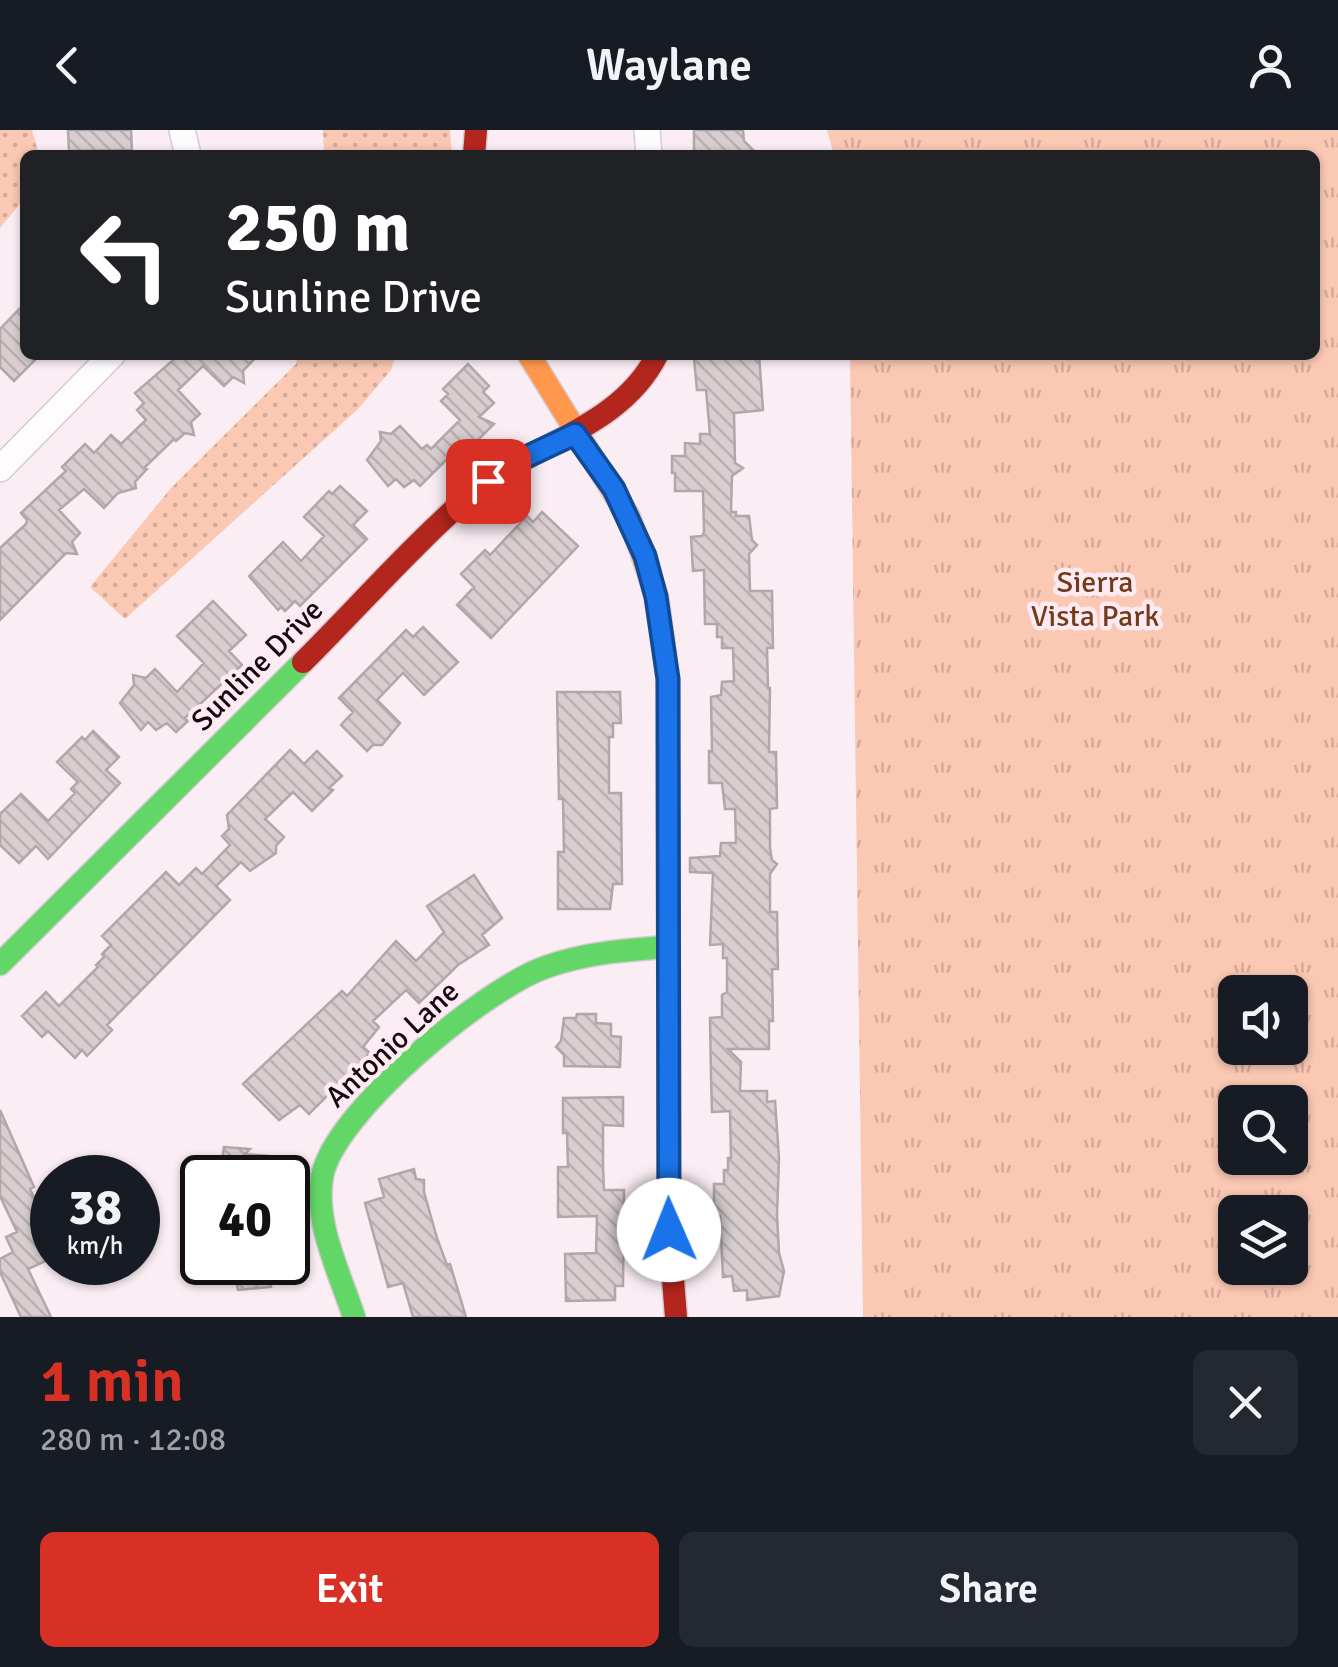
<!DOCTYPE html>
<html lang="en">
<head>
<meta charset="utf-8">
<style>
	:root { --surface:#171b24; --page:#242831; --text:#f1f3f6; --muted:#9ea1a6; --accent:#d93025 }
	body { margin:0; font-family:Signika,sans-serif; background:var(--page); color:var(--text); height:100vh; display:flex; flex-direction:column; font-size:38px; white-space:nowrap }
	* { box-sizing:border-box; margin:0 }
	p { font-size:32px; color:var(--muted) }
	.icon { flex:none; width:55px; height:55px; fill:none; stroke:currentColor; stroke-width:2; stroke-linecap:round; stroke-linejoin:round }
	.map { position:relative; height:1187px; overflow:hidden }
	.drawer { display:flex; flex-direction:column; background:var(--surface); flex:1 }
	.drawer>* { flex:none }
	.banner { position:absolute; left:20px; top:20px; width:1300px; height:210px; border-radius:15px; box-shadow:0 2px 8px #0004; background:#202124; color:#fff; overflow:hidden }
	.fabs { position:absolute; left:1218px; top:845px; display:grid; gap:20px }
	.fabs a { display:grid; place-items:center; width:90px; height:90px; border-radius:15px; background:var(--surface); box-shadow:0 2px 8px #0004; font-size:50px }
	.speed { position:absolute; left:30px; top:1025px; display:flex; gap:20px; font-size:50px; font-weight:700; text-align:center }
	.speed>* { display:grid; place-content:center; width:130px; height:130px; border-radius:50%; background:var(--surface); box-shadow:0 2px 8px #0004; line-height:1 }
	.speed small { font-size:25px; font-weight:400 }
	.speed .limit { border:5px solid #111; border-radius:15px; background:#fff; color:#111 }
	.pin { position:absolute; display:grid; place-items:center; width:85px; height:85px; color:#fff; margin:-42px; border-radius:20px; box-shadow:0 5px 15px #0006 }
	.me { position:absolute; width:110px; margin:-55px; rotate:359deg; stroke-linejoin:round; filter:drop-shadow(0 0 8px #0008) }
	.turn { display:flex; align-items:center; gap:35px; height:210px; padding:0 40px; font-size:45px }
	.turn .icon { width:130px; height:130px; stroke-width:2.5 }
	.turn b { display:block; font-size:70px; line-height:85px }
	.round { display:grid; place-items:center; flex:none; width:105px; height:105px; border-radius:15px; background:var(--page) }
	.head { display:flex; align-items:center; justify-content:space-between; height:170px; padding:0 40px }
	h1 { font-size:60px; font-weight:600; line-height:75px; color:var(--accent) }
	.primary-button { display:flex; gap:20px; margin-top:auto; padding:20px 40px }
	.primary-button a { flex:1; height:115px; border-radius:15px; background:var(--accent); color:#fff; font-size:40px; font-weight:600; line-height:115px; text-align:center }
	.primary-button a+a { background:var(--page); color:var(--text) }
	header { display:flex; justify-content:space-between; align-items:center; height:130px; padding:0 40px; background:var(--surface); font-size:45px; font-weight:600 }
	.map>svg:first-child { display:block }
	.grass { fill:url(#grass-dots) }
	.park { fill:url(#park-tufts); fill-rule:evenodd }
	.building { fill:url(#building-back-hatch); stroke:#b1a6a9; stroke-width:2.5 }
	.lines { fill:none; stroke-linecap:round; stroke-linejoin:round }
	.street-casing { stroke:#d5cbd0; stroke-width:28 }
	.fast-casing { stroke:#d5cbd0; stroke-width:25 }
	.slow-casing { stroke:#d5cbd0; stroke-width:25 }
	.jam-casing { stroke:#d5cbd0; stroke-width:25 }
	.street { stroke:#fefcfd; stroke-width:25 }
	.fast { stroke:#63d668; stroke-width:22 }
	.slow { stroke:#ff974d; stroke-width:22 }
	.jam { stroke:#b3261e; stroke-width:22 }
	.route-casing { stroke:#114b97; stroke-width:25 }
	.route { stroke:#1a73e8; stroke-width:18 }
	.labels { text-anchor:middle; stroke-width:9; stroke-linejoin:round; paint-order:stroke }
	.park-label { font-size:30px; fill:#723c1b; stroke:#feeaf3 }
	.street-label { font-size:30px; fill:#120a0e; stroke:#feeaf3 }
</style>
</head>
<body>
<header><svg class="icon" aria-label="back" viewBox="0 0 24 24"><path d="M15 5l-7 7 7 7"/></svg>Waylane<svg class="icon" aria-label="person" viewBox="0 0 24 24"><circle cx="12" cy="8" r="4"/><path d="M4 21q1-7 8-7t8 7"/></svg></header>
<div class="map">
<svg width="1338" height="1187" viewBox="0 0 1338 1187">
	<defs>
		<pattern id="grass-dots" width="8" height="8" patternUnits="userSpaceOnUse" patternTransform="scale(2.5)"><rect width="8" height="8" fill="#fac8b3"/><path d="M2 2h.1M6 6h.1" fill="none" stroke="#d5aa99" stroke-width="1.8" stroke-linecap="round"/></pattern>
		<pattern id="park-tufts" width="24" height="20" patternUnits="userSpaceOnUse" patternTransform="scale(2.5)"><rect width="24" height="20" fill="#fac8b3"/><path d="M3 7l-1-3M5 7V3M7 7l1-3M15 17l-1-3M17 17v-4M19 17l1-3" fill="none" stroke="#d5aa99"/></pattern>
		<pattern id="building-back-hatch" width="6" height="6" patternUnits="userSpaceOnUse" patternTransform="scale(2.5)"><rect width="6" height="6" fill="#d8ced0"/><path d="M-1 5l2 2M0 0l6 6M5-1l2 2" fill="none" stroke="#b8b0b1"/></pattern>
	</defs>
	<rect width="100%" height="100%" fill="#faeef4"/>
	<path class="grass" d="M 0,0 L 32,0 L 39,25 L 25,25 L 25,68 L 0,98 Z
		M 323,0 L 450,0 L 452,25 L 324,25 Z
		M 298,225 L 396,225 L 391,240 L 358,279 L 125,489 L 90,457 L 171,358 L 296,234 Z"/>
	<path class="park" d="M 827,0 L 1338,0 L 1338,1187 L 863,1187 L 850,225 L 1315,225 L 1315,25 L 834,25 ZM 1235,862 L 1290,862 L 1290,918 L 1235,918 ZM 1235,972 L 1290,972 L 1290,1028 L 1235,1028 ZM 1235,1082 L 1290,1082 L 1290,1138 L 1235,1138 Z"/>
	<path class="building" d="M 68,0 L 131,0 L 132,20 L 69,21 Z
		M 694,0 L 743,0 L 744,11 L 756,23 L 694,25 Z
		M 25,173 L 25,225 L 40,225 L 14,251 L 0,237 L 0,199 Z
		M 179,225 L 258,225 L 243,241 L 244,253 L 233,247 L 224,256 L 203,236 L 178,260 L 200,284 L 191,292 L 194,305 L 185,303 L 176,311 L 174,309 L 145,337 L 147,339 L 135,352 L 136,358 L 118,363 L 104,378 L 84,359 L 59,380 L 80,403 L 72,412 L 77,424 L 66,423 L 0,490 L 0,418 L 26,394 L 27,390 L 21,383 L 66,341 L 62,337 L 85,314 L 94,323 L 111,305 L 121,314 L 146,290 L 137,280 L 144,273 L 135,263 Z
		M 759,225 L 763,280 L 734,283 L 735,333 L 743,338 L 732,346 L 731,382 L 736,382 L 736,386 L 749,386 L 752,410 L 757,415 L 749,424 L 750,461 L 772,461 L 773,518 L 767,518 L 768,558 L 770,558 L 769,622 L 776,622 L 777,678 L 770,679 L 770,718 L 772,730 L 777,734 L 770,744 L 770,782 L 777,782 L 778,839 L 772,839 L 773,891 L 769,891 L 769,919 L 728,919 L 741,932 L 740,961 L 767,961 L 767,972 L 775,971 L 779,1028 L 777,1085 L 779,1123 L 784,1141 L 779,1166 L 747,1170 L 747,1160 L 734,1161 L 732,1146 L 723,1147 L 720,1086 L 714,1086 L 714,1054 L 724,1054 L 724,1040 L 728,1040 L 728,1028 L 731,1028 L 730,981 L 712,982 L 711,948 L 710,888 L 722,887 L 722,865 L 727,862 L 727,828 L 723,828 L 723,814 L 710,815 L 713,743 L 690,742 L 690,728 L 720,726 L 721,713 L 736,713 L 735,679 L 725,679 L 722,653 L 709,653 L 709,621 L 712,621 L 711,567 L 721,565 L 722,552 L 734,551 L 733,518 L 722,518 L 722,507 L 717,507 L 717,494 L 705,494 L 704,440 L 693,441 L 691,407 L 702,406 L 704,402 L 703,361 L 675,361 L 675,343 L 672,343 L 672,326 L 685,326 L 685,313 L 700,314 L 700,304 L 710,304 L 706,260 L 697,260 L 694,229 Z
		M 468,234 L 489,256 L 483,262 L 494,273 L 479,287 L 494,294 L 470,318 L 464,312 L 420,356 L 414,350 L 404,357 L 396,349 L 388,356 L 367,330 L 381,311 L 380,302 L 391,304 L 400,296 L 422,319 L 427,315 L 431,319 L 460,290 L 441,271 L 448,264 L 443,259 Z
		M 340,356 L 367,381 L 353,395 L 367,409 L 300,476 L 295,471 L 285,481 L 281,477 L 278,480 L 249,446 L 283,412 L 301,431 L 324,406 L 304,387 L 329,361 L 332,364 Z
		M 542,382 L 578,416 L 491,508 L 457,475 L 474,457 L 461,444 L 485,420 L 490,425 L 527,386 L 533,392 Z
		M 213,471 L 246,505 L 229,521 L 242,535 L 185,588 L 188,591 L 176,602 L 167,593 L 156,600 L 148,592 L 141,600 L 120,573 L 134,555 L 133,545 L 146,548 L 155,539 L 177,562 L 204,533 L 177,506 Z
		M 423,497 L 458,532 L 424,565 L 403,543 L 377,570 L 400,593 L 382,615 L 373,615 L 367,621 L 341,595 L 353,582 L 339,568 L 406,500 L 413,507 Z
		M 557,562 L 620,562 L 621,593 L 613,593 L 613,607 L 609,607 L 609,663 L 621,663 L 622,754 L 613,754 L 610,779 L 558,779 L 558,722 L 564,722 L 563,669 L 559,669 Z
		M 93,601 L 119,627 L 106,640 L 120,653 L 48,729 L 36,716 L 19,733 L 0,715 L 0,684 L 21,664 L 48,691 L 75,663 L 71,659 L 78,652 L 57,632 L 82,607 L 85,610 Z
		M 290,620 L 304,634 L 317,621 L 342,646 L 329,658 L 333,660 L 312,681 L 293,662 L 265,689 L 284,707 L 276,716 L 276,723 L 250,741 L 241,732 L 216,756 L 230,770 L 107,895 L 112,900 L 87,926 L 82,920 L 75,928 L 48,901 L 42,907 L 22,886 L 46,862 L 59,876 L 98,837 L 96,835 L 104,827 L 102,824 L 111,815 L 102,806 L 166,742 L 179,755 L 196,738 L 202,744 L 230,715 L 222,706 L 229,699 L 227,685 Z
		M 474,745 L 502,788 L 482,805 L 489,815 L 458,835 L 419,873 L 406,860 L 373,891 L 379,897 L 363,917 L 370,923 L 309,984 L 300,975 L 279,990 L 243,954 L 342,861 L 347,866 L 396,811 L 416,831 L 444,802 L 427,776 Z
		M 577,884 L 596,884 L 596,893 L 611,894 L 611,906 L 621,907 L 620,937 L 564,936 L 564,925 L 556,917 L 561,911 L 564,888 L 576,888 Z
		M 623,967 L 623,996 L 603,995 L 603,1037 L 604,1060 L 624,1060 L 623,1156 L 615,1156 L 615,1170 L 566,1171 L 565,1124 L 596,1123 L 597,1086 L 558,1087 L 558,1037 L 568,1037 L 567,1003 L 563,1003 L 563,968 Z
		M 0,980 L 34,1057 L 30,1059 L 52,1107 L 52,1128 L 28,1139 L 51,1187 L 21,1187 L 0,1142 L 0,1129 L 13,1122 L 6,1107 L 17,1102 L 0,1066 Z
		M 224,1017 L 250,1019 L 245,1024 L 269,1026 L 267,1048 L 219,1048 Z
		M 414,1039 L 416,1049 L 424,1050 L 424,1062 L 437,1108 L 447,1135 L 450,1134 L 466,1187 L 413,1187 L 403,1153 L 388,1157 L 365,1073 L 384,1067 L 379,1049 Z
		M 229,1132 L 280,1132 L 281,1139 L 268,1142 L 271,1157 L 238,1160 L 236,1150 L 232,1151 Z"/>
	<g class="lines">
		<defs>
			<path id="street" d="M 182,0 L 188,25
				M 647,0 L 649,25
				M 0,339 L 112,225"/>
			<path id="fast" d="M 0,834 L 303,532
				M 354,1187 C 340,1144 314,1093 322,1047 C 333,983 485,858 546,837 C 585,823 625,820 666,817"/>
			<path id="slow" d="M 529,225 L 629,387 L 657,467 L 668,549 L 668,668"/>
			<path id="jam" d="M 474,25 L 476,0
				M 303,532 C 358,477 412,416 470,365 C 529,314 620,299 657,225
				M 668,668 L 669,1100 L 676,1187"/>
		</defs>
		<use href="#street" class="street-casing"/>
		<use href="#fast" class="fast-casing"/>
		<use href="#slow" class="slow-casing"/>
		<use href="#jam" class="jam-casing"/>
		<use href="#street" class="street"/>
		<use href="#fast" class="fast"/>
		<use href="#slow" class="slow"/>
		<use href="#jam" class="jam"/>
	</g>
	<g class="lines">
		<defs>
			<path id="route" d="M 488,351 L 507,336 L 575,304 L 614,359 L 645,426 L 656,467 L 668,549 L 669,1100"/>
		</defs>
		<use href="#route" class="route-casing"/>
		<use href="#route" class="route"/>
	</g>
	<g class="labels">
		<g class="park-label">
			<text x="1095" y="462">Sierra<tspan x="1095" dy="34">Vista Park</tspan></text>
		</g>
		<g class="street-label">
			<text transform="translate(257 535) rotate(-45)" y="10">Sunline Drive</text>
			<text transform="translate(392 914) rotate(-43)" y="10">Antonio Lane</text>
		</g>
	</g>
</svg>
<div class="fabs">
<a><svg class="icon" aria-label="sound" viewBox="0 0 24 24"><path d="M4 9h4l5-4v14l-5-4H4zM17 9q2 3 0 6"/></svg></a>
<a><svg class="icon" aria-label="search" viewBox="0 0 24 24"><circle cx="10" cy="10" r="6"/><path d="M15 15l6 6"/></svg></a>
<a><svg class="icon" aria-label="layers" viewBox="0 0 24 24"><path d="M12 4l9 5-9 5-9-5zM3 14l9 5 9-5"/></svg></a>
</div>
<div class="speed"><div>38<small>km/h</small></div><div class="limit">40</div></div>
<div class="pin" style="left:488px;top:351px;background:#d93025"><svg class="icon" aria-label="arrive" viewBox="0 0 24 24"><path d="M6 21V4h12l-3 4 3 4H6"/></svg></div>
<svg class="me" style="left:669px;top:1100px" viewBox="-20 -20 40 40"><circle r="19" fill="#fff"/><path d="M0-13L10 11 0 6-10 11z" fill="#1a73e8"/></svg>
<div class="banner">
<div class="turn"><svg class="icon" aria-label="left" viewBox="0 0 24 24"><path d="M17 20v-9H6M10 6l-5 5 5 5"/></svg><div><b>250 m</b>Sunline Drive</div></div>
</div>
</div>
<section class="drawer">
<div class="head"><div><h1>1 min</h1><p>280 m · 12:08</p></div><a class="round"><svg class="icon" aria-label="close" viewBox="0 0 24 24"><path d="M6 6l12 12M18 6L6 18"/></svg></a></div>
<div class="primary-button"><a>Exit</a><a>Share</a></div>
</section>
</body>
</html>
